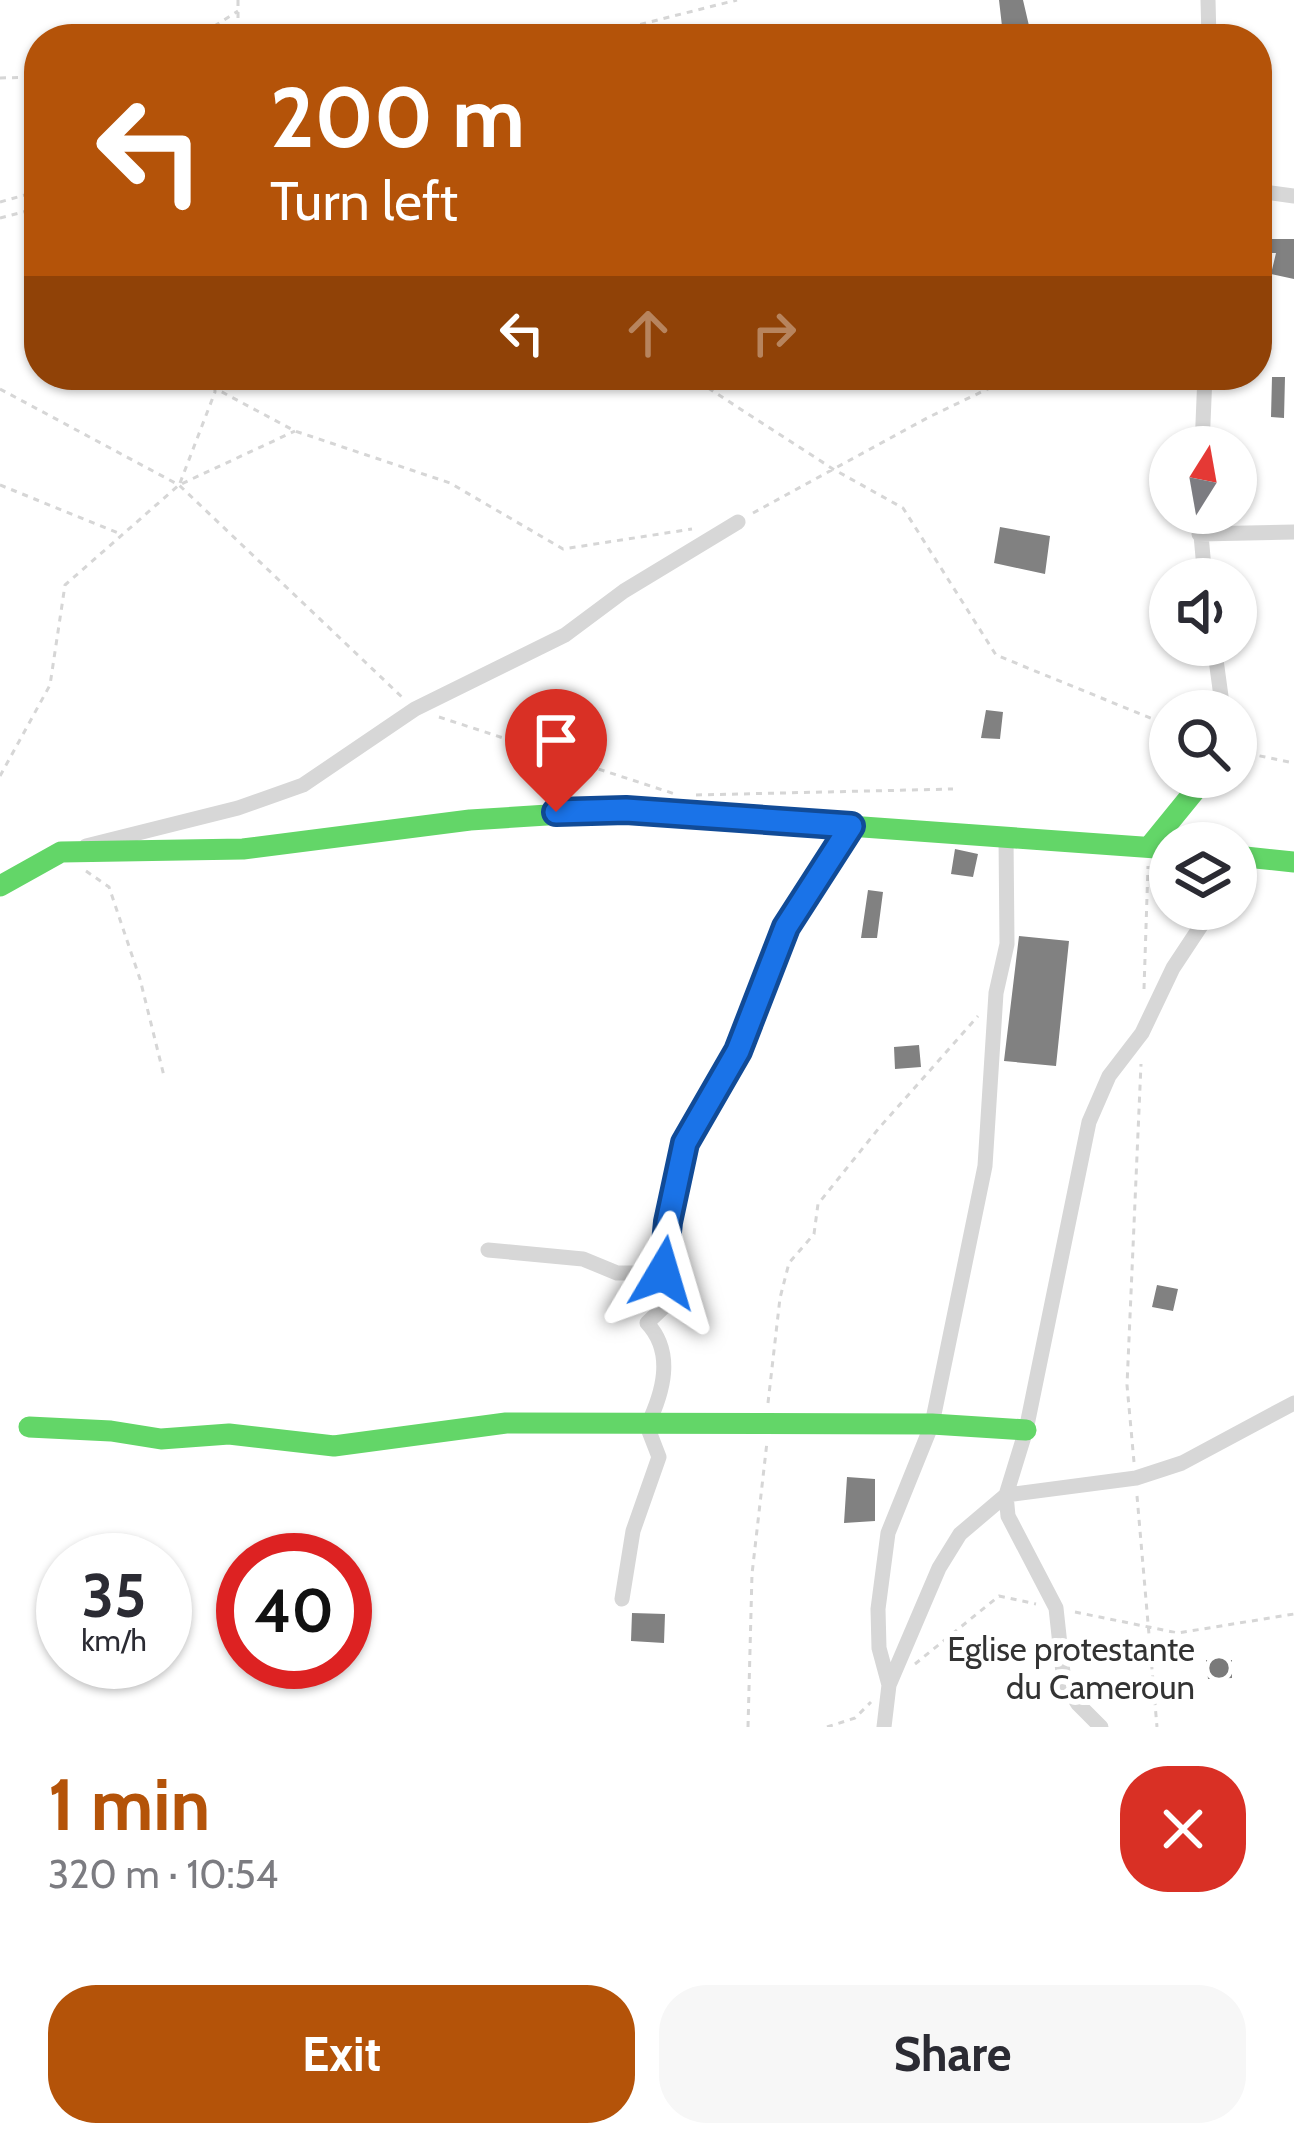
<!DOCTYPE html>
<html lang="en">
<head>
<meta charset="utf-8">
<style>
	:root { --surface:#fff; --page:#f7f7f7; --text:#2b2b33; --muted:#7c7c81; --accent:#b45309 }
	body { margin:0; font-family:Cabin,sans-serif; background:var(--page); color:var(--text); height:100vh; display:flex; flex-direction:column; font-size:45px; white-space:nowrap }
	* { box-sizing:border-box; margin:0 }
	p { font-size:39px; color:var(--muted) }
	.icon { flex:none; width:66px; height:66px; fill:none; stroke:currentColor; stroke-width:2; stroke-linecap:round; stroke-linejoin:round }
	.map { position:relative; height:1727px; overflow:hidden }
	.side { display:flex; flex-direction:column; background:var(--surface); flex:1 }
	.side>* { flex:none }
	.hud { position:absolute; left:24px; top:24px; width:1248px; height:366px; border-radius:48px; box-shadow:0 3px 9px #0004; background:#b45309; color:#fff; overflow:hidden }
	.needle { width:78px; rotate:11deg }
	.controls { position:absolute; left:1149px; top:426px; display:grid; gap:24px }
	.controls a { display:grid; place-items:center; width:108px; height:108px; border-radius:50%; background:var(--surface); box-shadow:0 3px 9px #0004; font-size:60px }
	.speed { position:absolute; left:36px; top:1533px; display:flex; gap:24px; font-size:60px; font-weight:700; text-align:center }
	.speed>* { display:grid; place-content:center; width:156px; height:156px; border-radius:50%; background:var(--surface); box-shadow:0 3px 9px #0004; line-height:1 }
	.speed small { font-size:30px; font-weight:400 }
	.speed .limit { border:18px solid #d22; background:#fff; color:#111 }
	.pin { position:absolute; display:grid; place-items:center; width:102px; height:102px; color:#fff; margin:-123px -51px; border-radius:50% 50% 50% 0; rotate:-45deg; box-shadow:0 0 12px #0007 }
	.pin .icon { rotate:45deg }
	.me { position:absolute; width:132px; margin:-66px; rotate:7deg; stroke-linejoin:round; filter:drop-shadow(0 0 9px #0008) }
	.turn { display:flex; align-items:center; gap:42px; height:252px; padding:0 48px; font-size:54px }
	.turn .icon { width:156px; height:156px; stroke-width:2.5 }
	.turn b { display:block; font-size:84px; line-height:102px }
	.lanes { display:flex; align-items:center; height:114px; padding:0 48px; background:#0003; justify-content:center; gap:60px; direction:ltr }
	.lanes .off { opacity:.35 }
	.round { display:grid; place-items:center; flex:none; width:126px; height:126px; border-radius:48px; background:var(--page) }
	.head { display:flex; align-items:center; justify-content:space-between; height:204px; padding:0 48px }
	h1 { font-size:72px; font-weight:700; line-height:90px; color:var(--accent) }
	.action { display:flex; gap:24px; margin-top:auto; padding:24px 48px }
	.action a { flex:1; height:138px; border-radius:48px; background:var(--accent); color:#fff; font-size:48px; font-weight:700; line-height:138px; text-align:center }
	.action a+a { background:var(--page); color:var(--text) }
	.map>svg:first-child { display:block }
	.building { fill:#818181 }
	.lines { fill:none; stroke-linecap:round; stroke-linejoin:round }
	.path { stroke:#d6d6d6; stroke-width:3; stroke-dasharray:6 6; stroke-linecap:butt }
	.street { stroke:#d7d7d7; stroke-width:15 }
	.fast { stroke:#63d668; stroke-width:21 }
	.route-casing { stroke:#114b97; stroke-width:30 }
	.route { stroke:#1a73e8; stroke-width:21 }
	.poi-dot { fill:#7a7a7a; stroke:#fff; stroke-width:4.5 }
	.labels { text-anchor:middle; stroke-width:12; stroke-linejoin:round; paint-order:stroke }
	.poi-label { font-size:33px; fill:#333; stroke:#fff; text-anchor:end }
</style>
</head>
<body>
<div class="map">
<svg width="1294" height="1727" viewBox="0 0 1294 1727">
	<rect width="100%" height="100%" fill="#fff"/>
	<path class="building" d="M 999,0 L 1023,0 L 1030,30 L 1003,35 Z
		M 1270,239 L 1294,239 L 1294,279 L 1271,274 L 1276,253 L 1270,253 Z
		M 1272,377 L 1285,377 L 1284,418 L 1271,417 Z
		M 1000,527 L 1050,536 L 1045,574 L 994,563 Z
		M 986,710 L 1003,712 L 1000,739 L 981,738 Z
		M 955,849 L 978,854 L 973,877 L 951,874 Z
		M 868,890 L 883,892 L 877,938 L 861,938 Z
		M 1019,936 L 1069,941 L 1056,1066 L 1004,1061 Z
		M 919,1045 L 921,1067 L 895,1069 L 894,1047 Z
		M 1157,1285 L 1178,1289 L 1173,1311 L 1152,1307 Z
		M 847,1477 L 875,1479 L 875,1521 L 844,1523 Z
		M 632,1613 L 665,1614 L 664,1643 L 631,1641 Z
		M 1206,1660 L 1232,1660 L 1232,1678 L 1208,1679 Z"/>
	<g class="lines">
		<path class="path" d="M 238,0 L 238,39
			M 133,39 L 138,37
			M 194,39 L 238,11
			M 582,39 L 737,0
			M 0,78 L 39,77
			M 0,202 L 39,191
			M 0,218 L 39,208
			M 190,375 L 295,431 L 450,483 L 563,549 L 692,529
			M 688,375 L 833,469 L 903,508 L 996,655 L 1170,726
			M 0,389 L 179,485 L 404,699
			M 180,483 L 215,392 L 214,375
			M 0,485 L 121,534
			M 753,513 L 929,417 L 1017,375
			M 439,717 L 675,794
			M 1236,751 L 1294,763
			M 0,776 L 50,685 L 65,585 L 179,485 L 295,431
			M 696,795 L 953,789
			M 86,871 L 109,887 L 140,979 L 164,1076
			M 1144,989 L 1148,866
			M 768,1403 L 780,1298 L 789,1263 L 814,1234 L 818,1204 L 879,1128 L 978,1016
			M 1134,1462 L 1127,1385 L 1141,1064
			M 1137,1496 L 1157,1727
			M 1075,1612 L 1178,1633 L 1294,1614
			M 915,1664 L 999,1596 L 1036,1604
			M 748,1727 L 752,1574 L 767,1442
			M 827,1727 L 855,1718 L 871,1702"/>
		<path class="street" d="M 1208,0 L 1209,39
			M 1257,191 L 1294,196
			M 1202,447 L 1205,375
			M 1199,513 L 1205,579
			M 1199,534 L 1294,532
			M 1214,645 L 1223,711
			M 86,846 L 238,808 L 303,785 L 415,709 L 565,635 L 624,591 L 738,522
			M 488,1250 L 583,1259 L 617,1273 L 663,1273 L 667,1304 L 647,1323 C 675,1353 663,1393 647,1426 L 659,1457 L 633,1531 L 622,1599
			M 889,1685 L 879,1648 L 878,1609 L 888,1533 L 932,1424 L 985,1166 L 996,993 L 1007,944 L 1006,837
			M 884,1727 L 889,1685 L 939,1568 L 960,1534 L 1006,1495 L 1026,1430 L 1089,1122 L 1109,1076 L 1142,1033 L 1173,968 L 1212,909
			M 1101,1727 L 1078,1704 L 1064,1682 L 1056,1608 L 1008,1516 L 1006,1495 L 1136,1478 L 1182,1463 L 1294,1403"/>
		<path class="fast" d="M 1149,847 L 1206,777
			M 1236,856 L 1294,862
			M 0,886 L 61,852 L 243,849 L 470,820 L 626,810 L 1170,849
			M 663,1273 L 668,1223 L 685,1143 L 738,1051 L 786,927 L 851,826
			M 29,1427 L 111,1431 L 161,1439 L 229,1434 L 334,1446 L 506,1423 L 932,1424 L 1026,1430"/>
	</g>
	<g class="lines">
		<defs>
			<path id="route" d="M 556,812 L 626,810 L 851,826 L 786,927 L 738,1051 L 685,1143 L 668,1222 L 663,1273"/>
		</defs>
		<use href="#route" class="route-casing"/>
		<use href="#route" class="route"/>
	</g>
	<circle class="poi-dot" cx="1219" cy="1668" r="12"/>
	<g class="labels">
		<g class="poi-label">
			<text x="1195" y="1661">Eglise protestante<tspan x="1195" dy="38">du Cameroun</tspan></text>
		</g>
	</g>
</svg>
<div class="controls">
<a><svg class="needle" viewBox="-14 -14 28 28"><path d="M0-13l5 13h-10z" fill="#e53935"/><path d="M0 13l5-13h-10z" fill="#7c7c81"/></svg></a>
<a><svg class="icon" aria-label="sound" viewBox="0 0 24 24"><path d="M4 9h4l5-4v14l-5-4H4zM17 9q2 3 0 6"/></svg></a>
<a><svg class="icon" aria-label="search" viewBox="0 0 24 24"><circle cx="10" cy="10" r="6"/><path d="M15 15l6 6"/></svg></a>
<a><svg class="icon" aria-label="layers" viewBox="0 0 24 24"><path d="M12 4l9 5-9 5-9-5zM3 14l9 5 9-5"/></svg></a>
</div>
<div class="speed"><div>35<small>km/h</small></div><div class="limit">40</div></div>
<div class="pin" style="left:556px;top:812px;background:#d93025"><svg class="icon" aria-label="arrive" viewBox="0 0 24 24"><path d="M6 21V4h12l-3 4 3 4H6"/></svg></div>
<svg class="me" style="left:663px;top:1273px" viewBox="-20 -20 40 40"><path d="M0-17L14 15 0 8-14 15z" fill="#1a73e8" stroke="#fff" stroke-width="4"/></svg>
<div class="hud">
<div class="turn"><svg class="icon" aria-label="left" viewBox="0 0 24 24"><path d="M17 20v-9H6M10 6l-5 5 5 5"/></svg><div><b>200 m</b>Turn left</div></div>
<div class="lanes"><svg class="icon" aria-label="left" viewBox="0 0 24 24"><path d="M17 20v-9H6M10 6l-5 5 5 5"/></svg><svg class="icon off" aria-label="ahead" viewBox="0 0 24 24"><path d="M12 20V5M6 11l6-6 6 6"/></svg><svg class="icon off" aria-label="right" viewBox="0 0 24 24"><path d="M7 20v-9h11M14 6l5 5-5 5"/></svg></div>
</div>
</div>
<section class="side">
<div class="head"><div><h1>1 min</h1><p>320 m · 10:54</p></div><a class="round" style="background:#d93025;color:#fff"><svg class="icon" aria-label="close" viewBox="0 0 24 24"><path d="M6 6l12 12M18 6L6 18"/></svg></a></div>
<div class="action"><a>Exit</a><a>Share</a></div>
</section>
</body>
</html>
